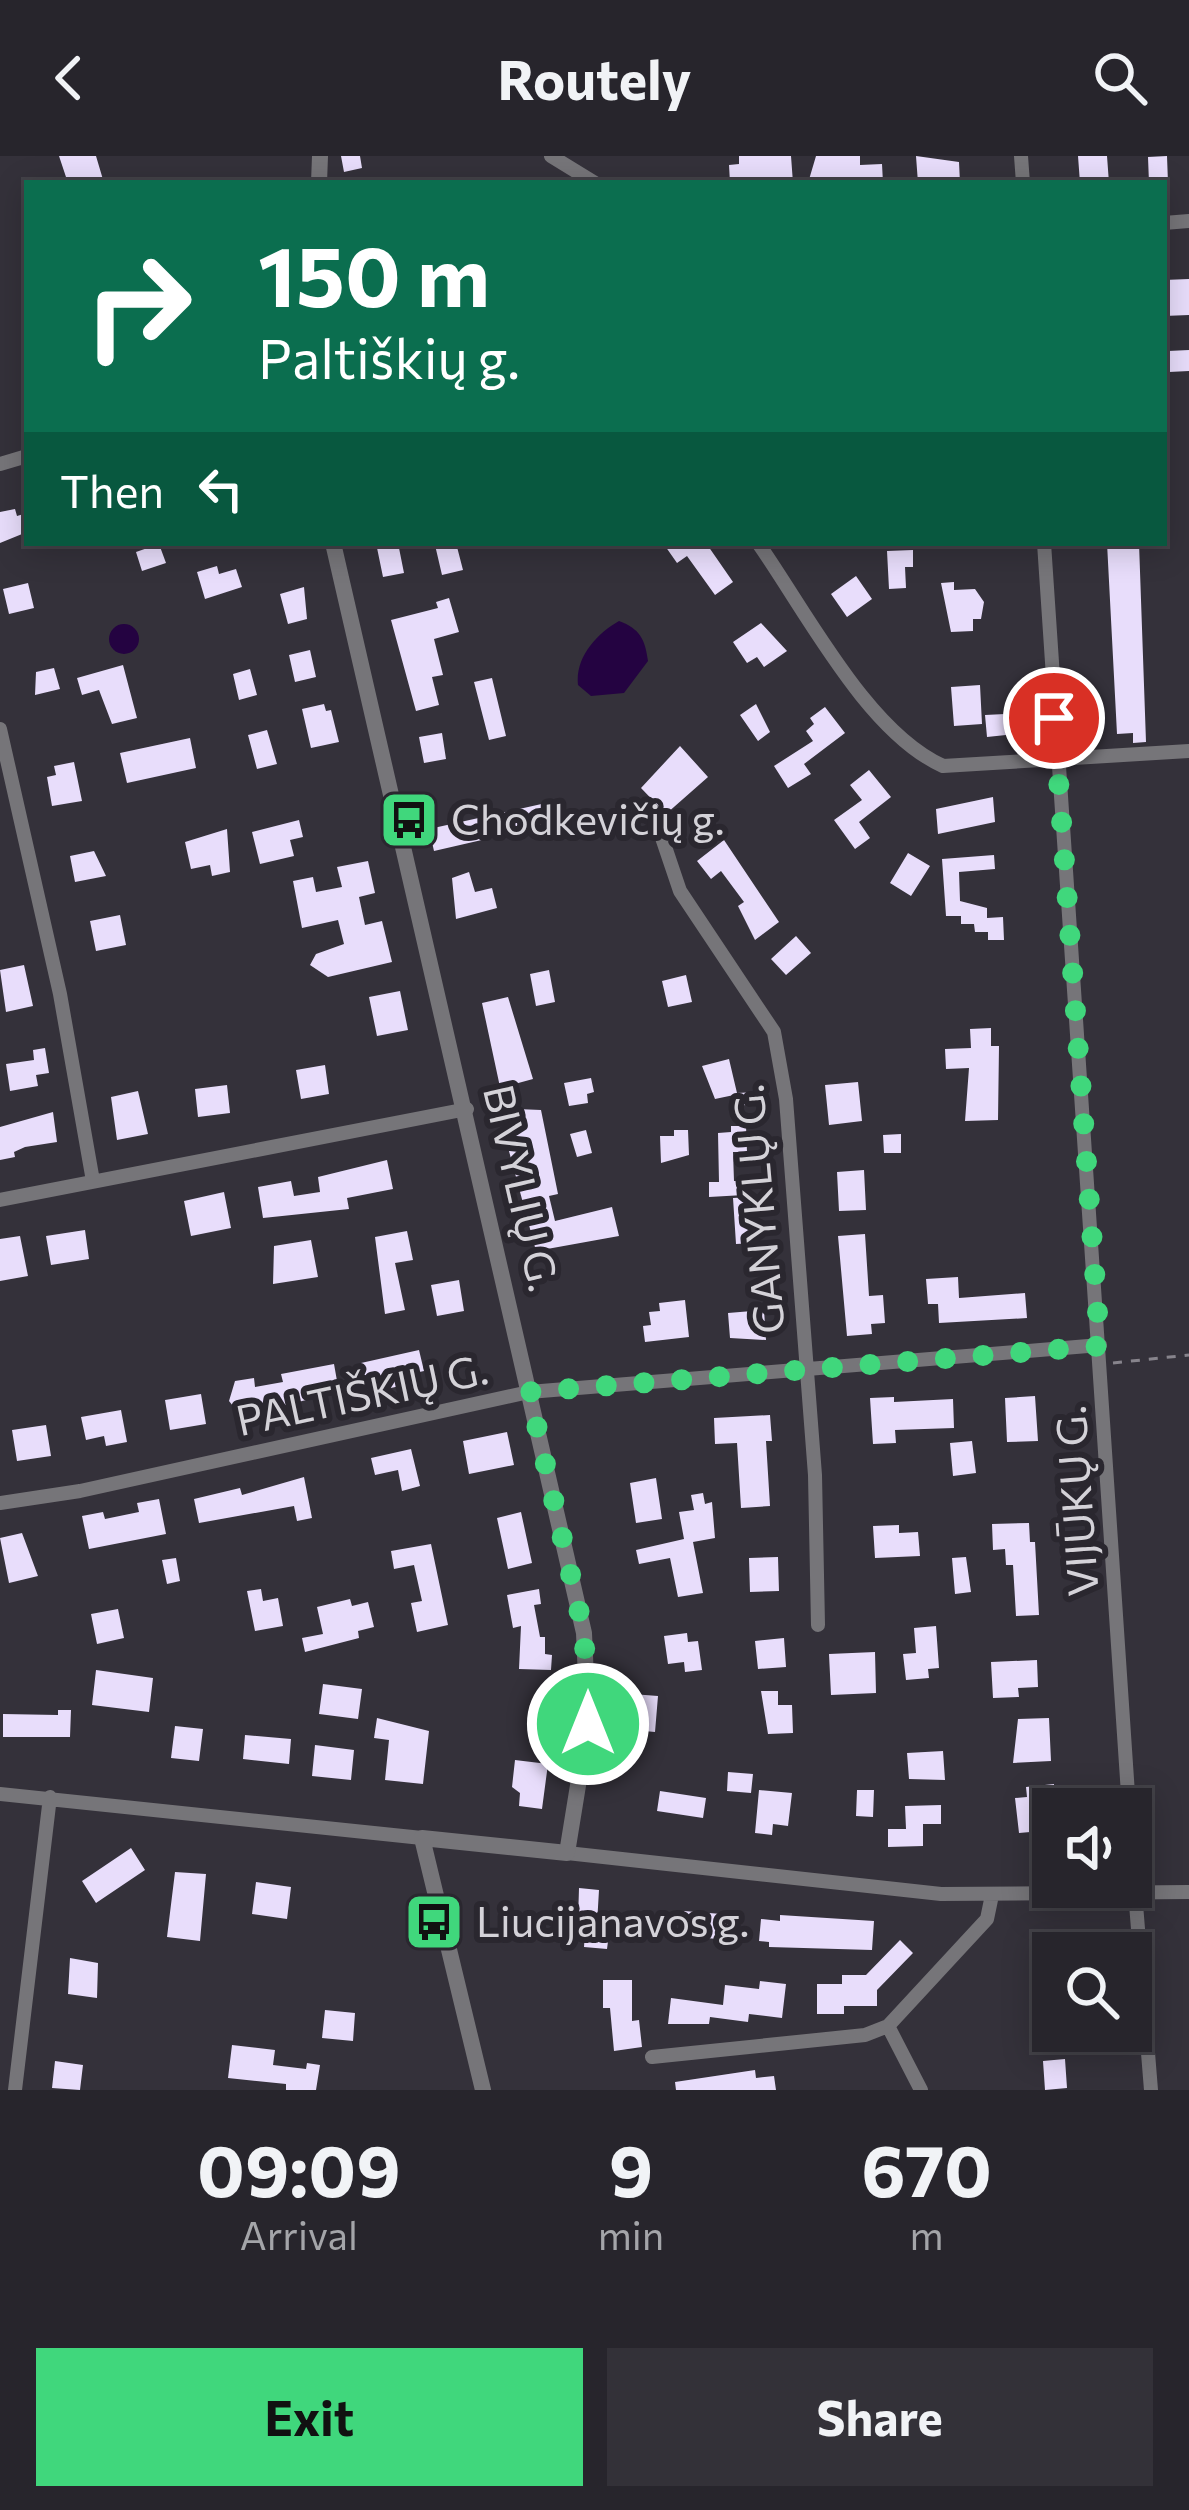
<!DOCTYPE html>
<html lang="en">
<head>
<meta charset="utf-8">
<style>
	:root { --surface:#27252c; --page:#333138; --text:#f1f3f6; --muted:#a4a5a9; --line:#434248; --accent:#40d77c }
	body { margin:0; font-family:Commissioner,sans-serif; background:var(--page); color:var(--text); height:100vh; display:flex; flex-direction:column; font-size:45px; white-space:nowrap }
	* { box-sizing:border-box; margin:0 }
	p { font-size:39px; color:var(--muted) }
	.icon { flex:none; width:66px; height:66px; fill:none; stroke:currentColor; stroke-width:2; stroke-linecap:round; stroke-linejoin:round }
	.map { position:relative; height:1934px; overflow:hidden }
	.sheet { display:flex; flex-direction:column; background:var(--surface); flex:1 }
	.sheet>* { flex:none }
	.guide { position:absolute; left:24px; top:24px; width:1143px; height:366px; border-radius:0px; box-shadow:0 6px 30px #0003,0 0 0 3px var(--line); background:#0b6e4f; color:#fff; overflow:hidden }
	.tools { position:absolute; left:1032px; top:1632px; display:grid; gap:24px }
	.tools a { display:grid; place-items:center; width:120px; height:120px; border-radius:0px; background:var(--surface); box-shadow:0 6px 30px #0003,0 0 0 3px var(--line); font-size:60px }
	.pin { position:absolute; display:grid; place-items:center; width:102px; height:102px; color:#fff; margin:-51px; border:6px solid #fff; border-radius:50%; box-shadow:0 3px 12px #0007 }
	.me { position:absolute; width:132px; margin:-66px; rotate:0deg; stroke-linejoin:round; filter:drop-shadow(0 0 9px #0008) }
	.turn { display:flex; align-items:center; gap:42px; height:252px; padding:0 36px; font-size:54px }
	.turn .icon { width:156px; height:156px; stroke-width:2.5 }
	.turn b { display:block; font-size:84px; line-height:102px }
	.then { display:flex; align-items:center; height:114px; padding:0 36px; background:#0003; gap:24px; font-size:45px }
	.eta { display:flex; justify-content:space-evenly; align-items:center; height:204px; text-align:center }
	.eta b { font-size:72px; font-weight:700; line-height:84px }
	.primary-button { display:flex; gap:24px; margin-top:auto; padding:24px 36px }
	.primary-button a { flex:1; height:138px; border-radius:0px; background:var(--accent); color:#111; font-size:48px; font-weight:700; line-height:138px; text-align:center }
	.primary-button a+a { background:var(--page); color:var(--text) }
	header { display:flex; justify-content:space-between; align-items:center; height:156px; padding:0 36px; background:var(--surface); font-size:54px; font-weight:700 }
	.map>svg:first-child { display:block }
	.water { fill:#240341 }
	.building { fill:#e8ddfb }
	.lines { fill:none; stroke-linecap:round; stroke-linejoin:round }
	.path { stroke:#87848c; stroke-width:3; stroke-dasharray:9 9; stroke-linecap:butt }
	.minor { stroke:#767579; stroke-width:14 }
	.tertiary { stroke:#767579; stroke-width:16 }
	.route { stroke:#40d77c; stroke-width:21; stroke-dasharray:0 37.8 }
	.labels { text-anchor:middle; stroke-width:12; stroke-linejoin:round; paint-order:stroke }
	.poi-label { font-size:42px; fill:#d4d2d8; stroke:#2a272f; text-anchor:start }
	.street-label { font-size:42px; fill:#d4d2d8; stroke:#2a272f }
</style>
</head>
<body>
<header><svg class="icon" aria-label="back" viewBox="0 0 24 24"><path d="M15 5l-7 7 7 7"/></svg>Routely<svg class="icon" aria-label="search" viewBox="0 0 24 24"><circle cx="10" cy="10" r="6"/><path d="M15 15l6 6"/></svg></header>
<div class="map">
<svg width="1189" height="1934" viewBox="0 0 1189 1934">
	<rect width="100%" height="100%" fill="#34313a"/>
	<path class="water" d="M 619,465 C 640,473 645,483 648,505 L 624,537 L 591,540 L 578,529 C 575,502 596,478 619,465 Z
		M109 483a15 15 0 1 1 30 0a15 15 0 1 1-30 0Z"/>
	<path class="building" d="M 59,0 L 96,0 L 104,27 L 68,27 Z
		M 341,0 L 360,0 L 362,12 L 344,16 Z
		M 739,0 L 791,0 L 793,27 L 730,27 L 729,9 L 739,8 Z
		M 816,0 L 860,0 L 860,9 L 882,8 L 883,27 L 808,27 Z
		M 916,0 L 959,6 L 960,27 L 918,27 Z
		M 1078,0 L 1107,0 L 1109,27 L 1080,27 Z
		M 1167,0 L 1168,27 L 1149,27 L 1148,1 Z
		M 1189,123 L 1189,159 L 1164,160 L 1164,124 Z
		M 1189,194 L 1189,215 L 1169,216 L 1168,195 Z
		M 15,353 L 17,360 L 27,357 L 27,376 L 0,387 L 0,356 Z
		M 376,387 L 398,387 L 404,417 L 383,421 Z
		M 456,387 L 463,414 L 442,419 L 435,389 Z
		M 663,387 L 706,387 L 733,426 L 715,439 L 687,400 L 677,407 Z
		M 1107,387 L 1139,387 L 1146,586 L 1133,587 L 1133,577 L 1117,578 Z
		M 159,388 L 166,407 L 142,415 L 136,396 Z
		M 913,394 L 913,411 L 905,411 L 906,432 L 889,433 L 887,395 Z
		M 217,410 L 219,418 L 236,413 L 242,431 L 205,443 L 197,416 Z
		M 856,420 L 872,443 L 847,461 L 831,438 Z
		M 954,426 L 954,434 L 975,433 L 984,446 L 981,463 L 973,463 L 973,475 L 951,476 L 941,427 Z
		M 28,427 L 34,452 L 9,458 L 3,433 Z
		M 304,431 L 307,463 L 288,468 L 280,438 Z
		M 449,442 L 459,476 L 434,483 L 443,519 L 432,521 L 439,549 L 416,555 L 391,464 L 438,452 L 436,446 Z
		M 761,467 L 787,495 L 764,511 L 757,501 L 747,507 L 733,486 Z
		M 310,494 L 316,521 L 295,526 L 289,499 Z
		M 123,509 L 137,562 L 112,568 L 99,534 L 82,539 L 77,522 Z
		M 54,512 L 60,533 L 35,539 L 36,516 Z
		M 250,513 L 257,539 L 239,544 L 233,518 Z
		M 492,522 L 506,580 L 489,584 L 474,526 Z
		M 980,529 L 982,568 L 954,570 L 951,531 Z
		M 324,548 L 326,555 L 331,554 L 339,586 L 311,592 L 302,553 Z
		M 756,548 L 770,576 L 758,585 L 740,559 Z
		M 825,551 L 845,577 L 804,608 L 811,618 L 788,632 L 774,610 L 813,585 L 806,575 L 814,568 L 810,562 Z
		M 1005,558 L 1006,579 L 987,581 L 985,559 Z
		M 267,574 L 277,608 L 257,613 L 248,579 Z
		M 442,577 L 446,603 L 424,607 L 419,581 Z
		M 190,582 L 196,612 L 127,627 L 120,597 Z
		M 680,590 L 708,621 L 666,658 L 641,632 Z
		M 74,606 L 82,645 L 52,650 L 47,621 L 56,619 L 54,610 Z
		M 869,614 L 891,641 L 859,666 L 870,682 L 855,693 L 834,664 L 862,644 L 850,629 Z
		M 993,641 L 995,666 L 938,678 L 936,653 Z
		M 546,647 L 551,668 L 434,695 L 429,673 Z
		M 299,664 L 303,681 L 290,684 L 294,700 L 260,708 L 252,676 Z
		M 227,673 L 230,716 L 212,720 L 210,709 L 191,713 L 185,686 Z
		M 724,684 L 779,766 L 755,784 L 738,750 L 744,746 L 721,715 L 711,723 L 697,705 Z
		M 94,695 L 106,720 L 75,726 L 70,700 Z
		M 908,697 L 930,710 L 911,740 L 890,727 Z
		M 994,699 L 995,713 L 959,716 L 960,745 L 987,752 L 987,762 L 1003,761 L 1004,784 L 988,784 L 988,776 L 975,776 L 974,768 L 961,768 L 961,760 L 946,760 L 942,703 Z
		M 368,705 L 375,737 L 359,741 L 365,769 L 382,765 L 392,806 L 328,821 L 310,809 L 316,798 L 344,788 L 338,764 L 302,772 L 293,725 L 313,721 L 316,736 L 342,731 L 337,711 Z
		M 469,716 L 475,736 L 492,732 L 497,752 L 456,763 L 452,722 Z
		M 120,759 L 126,789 L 96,795 L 90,765 Z
		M 796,780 L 811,797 L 786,819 L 771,803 Z
		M 24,809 L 33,850 L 6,856 L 0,814 Z
		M 549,814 L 555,846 L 536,850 L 530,818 Z
		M 686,819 L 692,846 L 668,851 L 662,825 Z
		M 400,835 L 408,874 L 377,880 L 369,841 Z
		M 508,841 L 533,923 L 511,929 L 517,953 L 541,954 L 558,1038 L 549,1040 L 555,1065 L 612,1051 L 619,1080 L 536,1095 L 496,947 L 503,945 L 482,847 Z
		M 991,872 L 991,890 L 999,890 L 998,964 L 965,965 L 969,912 L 946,913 L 945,893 L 971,892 L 970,873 Z
		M 45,892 L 49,917 L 36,919 L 38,930 L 10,935 L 6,908 L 34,904 L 33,894 Z
		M 729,903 L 737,937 L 757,936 L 757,948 L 735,950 L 734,939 L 715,943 L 702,910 Z
		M 325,909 L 329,938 L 301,943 L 296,914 Z
		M 591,922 L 594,936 L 587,938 L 588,947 L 569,950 L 564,927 Z
		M 858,926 L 862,965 L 829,969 L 825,929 Z
		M 227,929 L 230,957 L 198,961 L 195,933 Z
		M 138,935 L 148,978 L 117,984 L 111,941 Z
		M 53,956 L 57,986 L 25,991 L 14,996 L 15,1001 L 0,1004 L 0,971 Z
		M 731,970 L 746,970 L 747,996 L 733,996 L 734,1025 L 743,1025 L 744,1039 L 709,1041 L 709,1026 L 719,1026 L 718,977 L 731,976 Z
		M 586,974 L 592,997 L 577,1001 L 570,978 Z
		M 674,974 L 688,974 L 689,999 L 661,1007 L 660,980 L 674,980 Z
		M 901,978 L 901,997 L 884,997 L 883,979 Z
		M 387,1004 L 393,1033 L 347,1042 L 349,1053 L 263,1062 L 258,1031 L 291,1025 L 294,1040 L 320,1036 L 318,1021 Z
		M 864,1014 L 866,1054 L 839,1055 L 837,1016 Z
		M 224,1036 L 231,1072 L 191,1080 L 184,1045 Z
		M 753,1041 L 755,1087 L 736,1088 L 733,1042 Z
		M 85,1074 L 89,1103 L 51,1109 L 46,1080 Z
		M 407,1075 L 413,1104 L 395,1107 L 405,1154 L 385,1158 L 375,1081 Z
		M 865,1078 L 869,1140 L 883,1139 L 885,1167 L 871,1168 L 872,1178 L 847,1180 L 838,1080 Z
		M 20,1080 L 28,1120 L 0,1125 L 0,1083 Z
		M 311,1084 L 318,1121 L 273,1128 L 274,1090 Z
		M 958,1121 L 959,1142 L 1025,1137 L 1027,1162 L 939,1167 L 938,1148 L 928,1148 L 926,1123 Z
		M 459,1124 L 464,1155 L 437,1160 L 431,1129 Z
		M 685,1144 L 689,1181 L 645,1186 L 643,1170 L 651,1169 L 649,1156 L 660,1155 L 659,1147 Z
		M 764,1154 L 766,1184 L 730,1182 L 728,1157 Z
		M 419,1194 L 424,1215 L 406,1219 L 409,1228 L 368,1237 L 361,1207 Z
		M 334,1208 L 339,1236 L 241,1260 L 229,1245 L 235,1225 L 254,1222 L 255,1231 L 283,1226 L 281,1218 Z
		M 201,1238 L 206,1268 L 170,1274 L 165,1244 Z
		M 1035,1240 L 1038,1285 L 1007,1286 L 1005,1242 Z
		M 894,1241 L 894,1246 L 953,1243 L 954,1272 L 895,1274 L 896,1287 L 873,1288 L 870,1242 Z
		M 121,1254 L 127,1286 L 106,1290 L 104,1280 L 86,1284 L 81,1261 Z
		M 770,1259 L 772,1285 L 766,1285 L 770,1350 L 741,1352 L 737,1287 L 715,1288 L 714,1262 Z
		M 46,1269 L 51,1300 L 17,1305 L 12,1274 Z
		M 507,1276 L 514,1309 L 469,1318 L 463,1285 Z
		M 972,1285 L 976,1317 L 953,1320 L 950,1287 Z
		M 411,1293 L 420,1330 L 402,1335 L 398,1314 L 375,1319 L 371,1302 Z
		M 304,1321 L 312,1362 L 297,1365 L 294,1350 L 199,1367 L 194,1343 L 240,1332 L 242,1339 Z
		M 656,1322 L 662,1363 L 636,1367 L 630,1327 Z
		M 703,1337 L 705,1348 L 712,1346 L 715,1382 L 693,1386 L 703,1437 L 678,1441 L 670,1402 L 639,1408 L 636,1394 L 684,1383 L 679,1356 L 694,1354 L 691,1339 Z
		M 159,1343 L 166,1378 L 89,1393 L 82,1360 L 103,1356 L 105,1363 L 139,1356 L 137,1347 Z
		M 521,1356 L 532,1407 L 508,1413 L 497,1362 Z
		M 1029,1367 L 1030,1386 L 1035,1386 L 1039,1459 L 1016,1460 L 1013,1409 L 1006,1409 L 1005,1393 L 993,1394 L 992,1368 Z
		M 899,1369 L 899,1377 L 918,1376 L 920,1400 L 875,1402 L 873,1370 Z
		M 22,1377 L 38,1420 L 9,1427 L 0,1382 Z
		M 431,1388 L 448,1469 L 417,1476 L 411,1447 L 422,1445 L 414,1409 L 394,1413 L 391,1395 Z
		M 778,1401 L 779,1435 L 750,1436 L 749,1402 Z
		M 966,1401 L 971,1436 L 955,1438 L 952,1402 Z
		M 176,1402 L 180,1425 L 167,1428 L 162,1404 Z
		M 261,1433 L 263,1445 L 278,1442 L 283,1470 L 255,1475 L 247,1435 Z
		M 539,1433 L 541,1448 L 534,1449 L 540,1481 L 545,1481 L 545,1498 L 552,1499 L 551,1514 L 519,1513 L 521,1470 L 513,1472 L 507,1439 Z
		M 350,1443 L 352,1450 L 368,1446 L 374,1471 L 358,1475 L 359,1482 L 305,1496 L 302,1482 L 323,1478 L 317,1451 Z
		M 118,1453 L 124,1482 L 97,1488 L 91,1458 Z
		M 936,1470 L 939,1512 L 928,1513 L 929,1522 L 906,1524 L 903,1498 L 916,1497 L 914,1472 Z
		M 687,1477 L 688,1486 L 698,1485 L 702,1514 L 685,1516 L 684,1506 L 668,1508 L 664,1480 Z
		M 784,1482 L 786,1511 L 758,1513 L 755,1485 Z
		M 875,1496 L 876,1537 L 831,1539 L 829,1498 Z
		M 1037,1504 L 1038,1531 L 1018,1532 L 1019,1541 L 993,1542 L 991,1506 Z
		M 96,1514 L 153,1522 L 149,1556 L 92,1549 Z
		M 323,1528 L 362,1533 L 358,1563 L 319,1558 Z
		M 761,1535 L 778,1535 L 778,1549 L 792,1549 L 793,1577 L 768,1578 Z
		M 632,1538 L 658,1540 L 655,1576 L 623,1573 Z
		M 58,1554 L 71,1554 L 70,1581 L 3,1581 L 3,1558 L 58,1559 Z
		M 377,1562 L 429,1575 L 423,1628 L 385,1624 L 389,1584 L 374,1582 Z
		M 1049,1562 L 1051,1605 L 1013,1607 L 1018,1563 Z
		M 175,1570 L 203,1573 L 199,1605 L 171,1602 Z
		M 245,1579 L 291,1583 L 289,1608 L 243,1603 Z
		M 315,1589 L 354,1594 L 351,1624 L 312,1620 Z
		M 943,1595 L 945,1624 L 909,1623 L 907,1597 Z
		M 515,1604 L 548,1608 L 542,1653 L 519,1650 L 520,1637 L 512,1631 Z
		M 728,1616 L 753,1618 L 751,1637 L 727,1635 Z
		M 1054,1628 L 1053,1674 L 1019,1677 L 1015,1642 L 1027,1641 L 1026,1631 Z
		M 759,1634 L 792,1637 L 788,1670 L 773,1668 L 772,1679 L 755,1677 Z
		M 857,1634 L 874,1634 L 873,1661 L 856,1660 Z
		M 660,1635 L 706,1642 L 703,1662 L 657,1655 Z
		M 941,1649 L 941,1668 L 923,1668 L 923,1690 L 888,1691 L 888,1673 L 906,1673 L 905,1650 Z
		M 131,1692 L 145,1714 L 96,1747 L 82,1725 Z
		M 175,1716 L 206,1718 L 200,1785 L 167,1781 Z
		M 256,1726 L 291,1731 L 287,1763 L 252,1758 Z
		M 579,1732 L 599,1734 L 597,1768 L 578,1765 Z
		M 684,1755 L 734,1759 L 733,1774 L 719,1773 L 718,1783 L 682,1780 Z
		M 780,1759 L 874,1765 L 872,1794 L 769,1791 L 769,1786 L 759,1785 L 761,1763 L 780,1765 Z
		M 585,1776 L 609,1778 L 607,1793 L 584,1791 Z
		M 900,1784 L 913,1797 L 877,1834 L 877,1850 L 844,1850 L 844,1858 L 817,1858 L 817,1828 L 842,1828 L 842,1819 L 866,1819 Z
		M 70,1802 L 98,1807 L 97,1842 L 68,1838 Z
		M 603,1824 L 632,1824 L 632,1865 L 639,1864 L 642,1891 L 614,1895 L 610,1852 L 603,1852 Z
		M 760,1825 L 786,1828 L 782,1862 L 749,1858 L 748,1866 L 710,1861 L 709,1868 L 668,1868 L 671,1842 L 723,1849 L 725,1829 L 759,1833 Z
		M 325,1854 L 355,1857 L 353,1885 L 322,1882 Z
		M 232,1889 L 275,1894 L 273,1909 L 306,1913 L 307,1907 L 320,1909 L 316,1934 L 286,1934 L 286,1928 L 228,1922 Z
		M 1065,1903 L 1067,1932 L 1045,1934 L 1043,1905 Z
		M 55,1905 L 83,1909 L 80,1934 L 52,1932 Z
		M 755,1914 L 756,1922 L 774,1920 L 776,1934 L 676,1934 L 675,1926 Z"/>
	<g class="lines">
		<path class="path" d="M 1113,1207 L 1189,1199"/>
		<path class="minor" d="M 551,0 L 595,27
			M 1021,0 L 1023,27
			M 1164,67 L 1189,65
			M 0,308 L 27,300
			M 758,387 C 806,455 867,576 943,610 L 1189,595
			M 1044,387 L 1129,1653
			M 0,573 L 60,838 L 93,1025
			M 656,664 L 680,735 L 774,876 L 786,943 L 815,1319 L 818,1469
			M 0,1044 L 467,953
			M 0,1347 L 80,1335 L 529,1236 L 1100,1189
			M 0,1638 L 422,1682
			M 1131,1686 L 1151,1934
			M 567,1697 L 941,1738 L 1189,1736
			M 888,1870 L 921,1934
			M 652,1901 L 865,1879 L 888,1870 L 987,1763 L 992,1739
			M 15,1934 L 50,1641"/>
		<path class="tertiary" d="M 319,27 L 320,0
			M 333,387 L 584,1477 L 588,1568 L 567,1697 L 422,1682 L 483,1934"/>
	</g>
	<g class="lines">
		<path class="route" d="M 588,1568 L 584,1477 L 529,1236 L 1100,1190 L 1054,562"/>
	</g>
	<defs>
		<symbol id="bus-square" viewBox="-11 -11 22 22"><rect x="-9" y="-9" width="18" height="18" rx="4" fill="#40d77c" stroke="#2a272f"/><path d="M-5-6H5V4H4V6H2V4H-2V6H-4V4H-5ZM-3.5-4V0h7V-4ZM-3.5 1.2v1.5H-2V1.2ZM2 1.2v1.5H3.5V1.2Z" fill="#111"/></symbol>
	</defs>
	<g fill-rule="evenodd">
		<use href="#bus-square" x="376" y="631" width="66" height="66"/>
		<use href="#bus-square" x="401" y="1733" width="66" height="66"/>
	</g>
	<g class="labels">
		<g class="poi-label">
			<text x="451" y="679">Chodkevičių g.</text>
			<text x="476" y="1781">Liucijanavos g.</text>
		</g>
		<g class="street-label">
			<text transform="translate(521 1032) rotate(77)" y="15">BIVYLIŲ G.</text>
			<text transform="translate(759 1053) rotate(-95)" y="15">GANYKLŲ G.</text>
			<text transform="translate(362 1239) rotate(-12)" y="15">PALTIŠKIŲ G.</text>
			<text transform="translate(1077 1345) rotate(-94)" y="15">VIJŪKŲ G.</text>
		</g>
	</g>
</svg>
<div class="tools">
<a><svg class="icon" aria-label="sound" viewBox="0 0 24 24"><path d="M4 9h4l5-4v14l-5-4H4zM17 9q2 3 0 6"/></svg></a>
<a><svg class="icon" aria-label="search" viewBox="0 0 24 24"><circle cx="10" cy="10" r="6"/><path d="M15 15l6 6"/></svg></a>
</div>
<div class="pin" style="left:1054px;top:562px;background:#d93025"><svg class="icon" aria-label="arrive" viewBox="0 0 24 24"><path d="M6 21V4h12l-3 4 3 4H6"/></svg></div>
<svg class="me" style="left:588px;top:1568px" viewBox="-20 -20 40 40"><circle r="17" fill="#40d77c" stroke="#fff" stroke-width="3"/><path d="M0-11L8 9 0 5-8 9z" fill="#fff"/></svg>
<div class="guide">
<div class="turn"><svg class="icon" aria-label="right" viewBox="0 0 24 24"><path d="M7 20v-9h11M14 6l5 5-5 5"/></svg><div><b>150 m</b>Paltiškių g.</div></div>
<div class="then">Then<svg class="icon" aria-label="left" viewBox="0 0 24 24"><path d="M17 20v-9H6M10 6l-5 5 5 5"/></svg></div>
</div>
</div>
<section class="sheet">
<div class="eta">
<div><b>09:09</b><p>Arrival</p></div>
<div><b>9</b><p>min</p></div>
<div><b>670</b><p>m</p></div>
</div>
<div class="primary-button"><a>Exit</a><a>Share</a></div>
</section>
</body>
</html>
